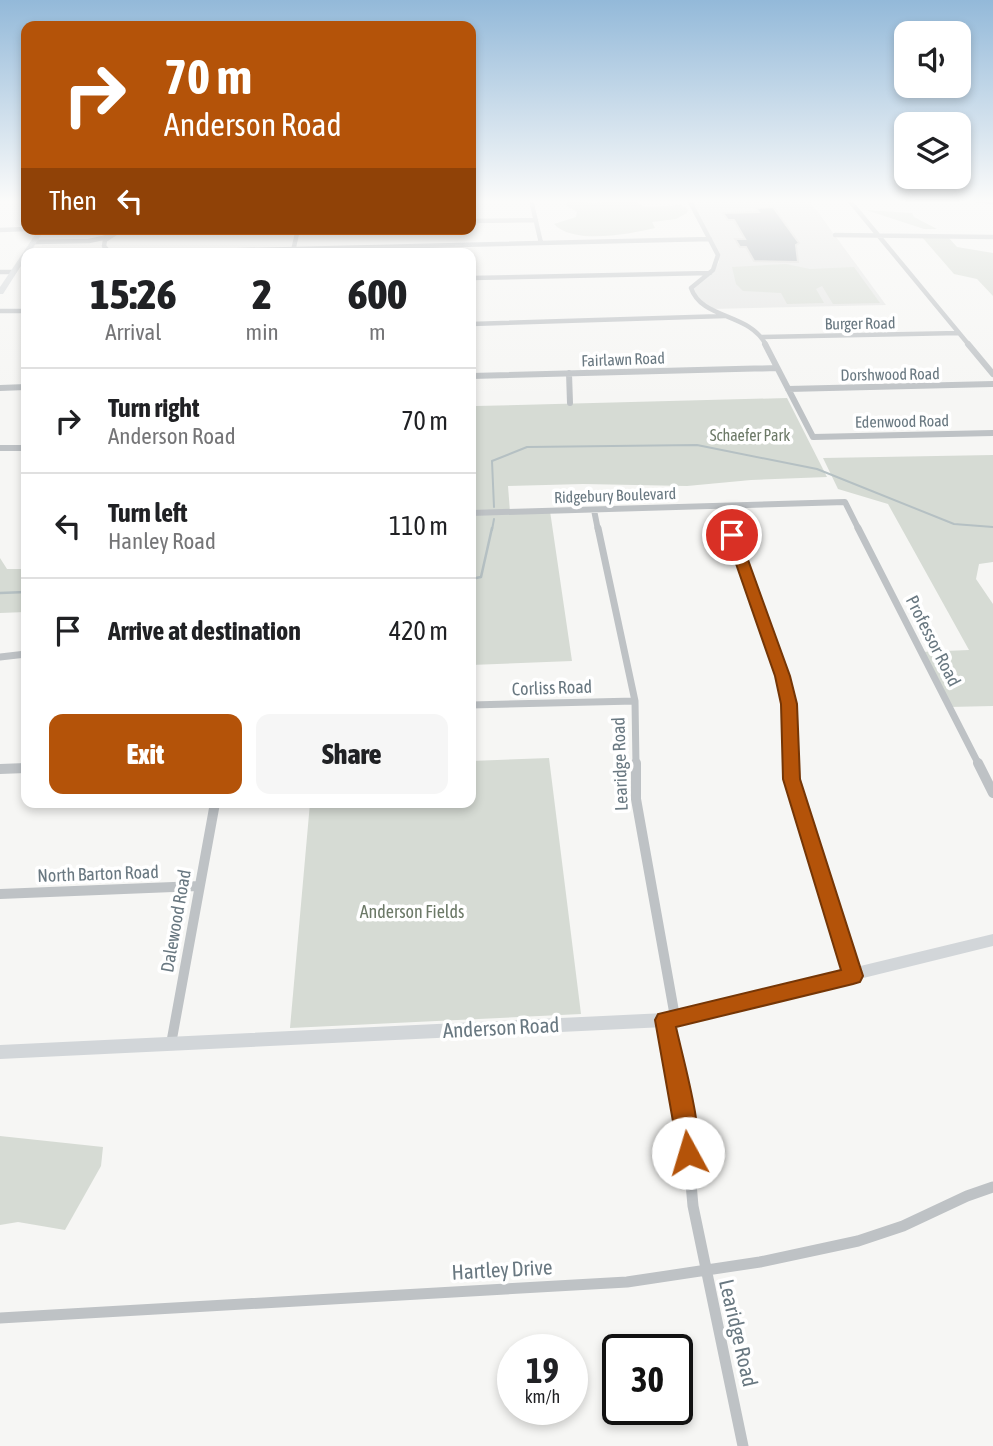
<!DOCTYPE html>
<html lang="en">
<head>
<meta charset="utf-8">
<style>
	:root { --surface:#fff; --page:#f6f6f6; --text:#202124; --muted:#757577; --line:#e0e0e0; --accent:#b45309 }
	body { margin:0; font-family:"Asap Condensed",sans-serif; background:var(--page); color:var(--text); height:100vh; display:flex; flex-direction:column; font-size:26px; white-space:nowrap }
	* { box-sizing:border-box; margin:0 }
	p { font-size:23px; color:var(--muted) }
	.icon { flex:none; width:38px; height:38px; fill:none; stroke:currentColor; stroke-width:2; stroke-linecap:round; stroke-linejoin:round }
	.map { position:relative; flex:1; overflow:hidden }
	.sheet { position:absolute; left:21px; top:248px; width:455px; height:560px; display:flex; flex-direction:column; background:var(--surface); border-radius:14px; box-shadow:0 4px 10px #0003 }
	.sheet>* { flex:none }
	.banner { position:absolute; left:21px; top:21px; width:455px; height:214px; border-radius:14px; box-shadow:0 4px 10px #0003; background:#b45309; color:#fff; overflow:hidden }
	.buttons { position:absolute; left:894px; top:21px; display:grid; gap:14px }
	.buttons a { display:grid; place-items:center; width:77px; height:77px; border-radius:14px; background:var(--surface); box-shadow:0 4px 10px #0003; font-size:35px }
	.speed { position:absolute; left:497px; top:1334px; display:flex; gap:14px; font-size:35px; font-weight:700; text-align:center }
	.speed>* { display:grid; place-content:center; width:91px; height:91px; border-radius:50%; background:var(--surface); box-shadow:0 4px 10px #0003; line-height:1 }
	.speed small { font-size:18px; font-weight:400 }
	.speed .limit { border:4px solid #111; border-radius:10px; background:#fff; color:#111 }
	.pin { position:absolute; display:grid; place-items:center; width:60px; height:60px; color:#fff; margin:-30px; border:4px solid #fff; border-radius:50%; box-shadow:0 2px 7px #0007 }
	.me { position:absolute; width:77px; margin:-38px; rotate:354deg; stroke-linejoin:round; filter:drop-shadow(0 0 5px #0008) }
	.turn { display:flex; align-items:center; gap:24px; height:147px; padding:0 28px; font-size:32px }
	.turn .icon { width:91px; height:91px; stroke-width:2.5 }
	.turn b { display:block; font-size:49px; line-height:60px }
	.then { display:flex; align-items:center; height:66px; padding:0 28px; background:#0003; gap:14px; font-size:26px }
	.eta { display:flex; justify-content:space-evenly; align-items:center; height:119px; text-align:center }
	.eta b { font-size:42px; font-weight:800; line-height:49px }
	.button { display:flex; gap:14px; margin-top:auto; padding:14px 28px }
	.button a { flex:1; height:80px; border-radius:14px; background:var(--accent); color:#fff; font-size:28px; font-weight:800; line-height:80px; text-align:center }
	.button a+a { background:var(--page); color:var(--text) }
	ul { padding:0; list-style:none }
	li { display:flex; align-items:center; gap:21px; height:105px; padding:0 28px; border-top:2px solid var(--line) }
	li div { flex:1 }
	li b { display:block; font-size:26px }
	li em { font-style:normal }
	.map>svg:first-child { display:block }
	.built { fill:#e4e5e4 }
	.green { fill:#d6dbd4 }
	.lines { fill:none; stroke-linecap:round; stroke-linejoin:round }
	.stream-far1 { stroke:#b5c0c3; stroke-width:2 }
	.stream { stroke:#b5c0c3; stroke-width:2.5 }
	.building { fill:#a4abb0; stroke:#d8d8d6; stroke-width:2 }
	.street-far4 { stroke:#bec2c5; stroke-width:4.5 }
	.street-far3 { stroke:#bec2c5; stroke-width:6 }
	.street-far2 { stroke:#bec2c5; stroke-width:7 }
	.street-far1 { stroke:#bec2c5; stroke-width:10 }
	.street { stroke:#bec2c5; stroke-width:11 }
	.secondary { fill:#d2d6d9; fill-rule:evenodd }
	.primary { fill:#d2d6d9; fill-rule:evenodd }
	.route { fill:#b45309; stroke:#753606; stroke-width:2 }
	.labels { text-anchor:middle; stroke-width:7; stroke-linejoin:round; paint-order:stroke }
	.far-street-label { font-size:16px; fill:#697881; stroke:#fff }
	.far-park-label { font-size:16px; fill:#6c7967; stroke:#fff }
	.street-label { font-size:18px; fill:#697881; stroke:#fff }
	.park-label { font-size:18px; fill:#6c7967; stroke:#fff }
	.near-street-label { font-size:21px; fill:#697881; stroke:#fff }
</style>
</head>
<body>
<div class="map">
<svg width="993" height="1446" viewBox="0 0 993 1446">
	<rect width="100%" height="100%" fill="#f6f6f4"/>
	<path class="built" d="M 689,200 L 809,200 L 886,305 L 710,309 L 698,302 L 691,288 L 715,269 L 719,262 L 718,255 Z"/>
	<path class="green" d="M 571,201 L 592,203 L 635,201 L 645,207 L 681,205 L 688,209 L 687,213 L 676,219 L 652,222 L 655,228 C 630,234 573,245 554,224 L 576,217 L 577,212 L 564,204 Z
		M 866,210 L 912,213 L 914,217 L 937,229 L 924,229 Z
		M 921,236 L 948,237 L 957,247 L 993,253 L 993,296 L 977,279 L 954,274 Z
		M 786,264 L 810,269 L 854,267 L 880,303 L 833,304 L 822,286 L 816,289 L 824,303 L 787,304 L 781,293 L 743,291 L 736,284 L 732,267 Z
		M 787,398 L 827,477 L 751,480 L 687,486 L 583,484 L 508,486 L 510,512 L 550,511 L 572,661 L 471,665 L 471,545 L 476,542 L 471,440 L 474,439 L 476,406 Z
		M 993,455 L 993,562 L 979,564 L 976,579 L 993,604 L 993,706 L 949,707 L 921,652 L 969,650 L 888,504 L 838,489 L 823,458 Z
		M 0,558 L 7,569 L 26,569 L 26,612 L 0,613 Z
		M 549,758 L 581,1014 L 290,1028 L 310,803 L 471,803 L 471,761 Z
		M 0,1136 L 103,1147 L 101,1166 L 65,1230 L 18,1222 L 0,1225 Z"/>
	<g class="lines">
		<path class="stream-far1" d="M 494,507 L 492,461 L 527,447 L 697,445 L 817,469 L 954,524 L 993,527
			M 492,530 L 494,519"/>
		<path class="stream" d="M 471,579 L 481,577 L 492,528
			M 0,593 L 26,592"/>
	</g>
	<path class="building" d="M 773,207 L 799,243 L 796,245 L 798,262 L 754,261 L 746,247 L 740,247 L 735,239 L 745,239 L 734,220 L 728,220 L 723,213 L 759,212 L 756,208 Z"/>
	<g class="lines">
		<path class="street-far4" d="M 531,200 L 541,243
			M 689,200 L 718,255 L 713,270 L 691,288 C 702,320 749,312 766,345
			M 849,200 L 969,345
			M 974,200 L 993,202
			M 471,221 L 536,220
			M 122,229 L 105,240 L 104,246 L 108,251 L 125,253 L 710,239
			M 0,230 L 26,229
			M 835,235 L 993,237
			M 34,242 L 89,241 L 107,237
			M 293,251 L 298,229
			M 0,272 L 14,272
			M 471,278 L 710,273
			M 0,311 L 26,311
			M 471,324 L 725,316
			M 762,337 L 959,333"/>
		<path class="street-far3" d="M 765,344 L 813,437 L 993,433
			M 968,344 L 993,374
			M 569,373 L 570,403
			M 471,376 L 777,368
			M 0,388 L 26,387
			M 788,389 L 993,384
			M 0,448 L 26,448
			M 722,506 L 730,530
			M 594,510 L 598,530
			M 471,513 L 845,502 L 859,530"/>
		<path class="street-far2" d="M 598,528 L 635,701 L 636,765
			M 730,528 L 782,675 L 789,703 L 791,765
			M 858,528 L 979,765
			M 0,657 L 26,654
			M 471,705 L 635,701"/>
		<path class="street-far1" d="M 636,763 L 636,799 L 675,1017
			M 791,763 L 792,779 L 853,976
			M 978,763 L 993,793
			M 0,769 L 26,768
			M 0,894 L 198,886
			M 665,1020 L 674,1065
			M 171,1044 L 215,803"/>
		<path class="street" d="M 673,1063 L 686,1127 L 693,1206 L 743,1446
			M 0,1318 L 627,1282 L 760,1262 L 858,1241 L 903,1226 L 967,1196 L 993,1187"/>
		<path class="secondary" d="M 993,934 L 993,946 L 665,1027 L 0,1059 L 0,1045 L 665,1013 Z"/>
		<path class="primary" d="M 39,229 L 45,229 L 29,254 L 26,254 L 26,258 L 3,294 L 0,294 L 0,287 Z"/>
	</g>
	<linearGradient id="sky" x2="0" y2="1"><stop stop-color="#93b9d9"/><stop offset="0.5" stop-color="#fbfbfa"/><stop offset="1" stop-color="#fbfbfa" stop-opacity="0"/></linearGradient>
	<rect width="993" height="402" fill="url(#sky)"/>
	<path class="route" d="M 732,531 L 739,535 L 790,676 L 797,704 L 800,779 L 863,976 L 860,982 L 853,984 L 676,1027 C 682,1055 706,1138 696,1161 L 688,1164 L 680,1161 L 655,1020 L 658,1014 L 841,970 L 783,779 L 781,704 L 775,676 L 726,535 Z"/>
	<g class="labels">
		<g class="far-street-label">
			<text transform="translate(860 323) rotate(-1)" y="6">Burger Road</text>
			<text transform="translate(623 359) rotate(-2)" y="6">Fairlawn Road</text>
			<text transform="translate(890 374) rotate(-1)" y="6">Dorshwood Road</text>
			<text transform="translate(902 421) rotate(-1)" y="6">Edenwood Road</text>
			<text transform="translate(615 495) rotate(-2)" y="6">Ridgebury Boulevard</text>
		</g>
		<g class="far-park-label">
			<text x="750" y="441">Schaefer Park</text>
		</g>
		<g class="street-label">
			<text transform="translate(933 641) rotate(63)" y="6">Professor Road</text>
			<text transform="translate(552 688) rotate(-2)" y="6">Corliss Road</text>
			<text transform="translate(620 764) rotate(-92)" y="6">Learidge Road</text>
			<text transform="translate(98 874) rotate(-2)" y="6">North Barton Road</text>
			<text transform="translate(176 921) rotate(-80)" y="6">Dalewood Road</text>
		</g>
		<g class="park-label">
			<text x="412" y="918">Anderson Fields</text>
		</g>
		<g class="near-street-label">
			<text transform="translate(501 1028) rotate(-3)" y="7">Anderson Road</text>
			<text transform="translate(502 1270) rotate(-3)" y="7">Hartley Drive</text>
			<text transform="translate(738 1333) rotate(77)" y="7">Learidge Road</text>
		</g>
	</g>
</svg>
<div class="buttons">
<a><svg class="icon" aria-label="sound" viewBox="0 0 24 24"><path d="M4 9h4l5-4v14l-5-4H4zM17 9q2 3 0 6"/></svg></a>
<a><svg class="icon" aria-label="layers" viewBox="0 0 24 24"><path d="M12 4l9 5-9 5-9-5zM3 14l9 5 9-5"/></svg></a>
</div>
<div class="speed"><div>19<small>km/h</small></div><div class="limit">30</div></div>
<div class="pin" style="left:732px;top:535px;background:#d93025"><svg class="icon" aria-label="arrive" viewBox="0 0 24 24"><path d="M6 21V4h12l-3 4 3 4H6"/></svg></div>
<svg class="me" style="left:688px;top:1153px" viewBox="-20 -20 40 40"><circle r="19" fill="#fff"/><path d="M0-13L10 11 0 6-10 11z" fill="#b45309"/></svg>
<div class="banner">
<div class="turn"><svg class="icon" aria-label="right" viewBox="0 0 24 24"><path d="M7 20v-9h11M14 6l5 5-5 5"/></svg><div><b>70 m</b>Anderson Road</div></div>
<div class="then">Then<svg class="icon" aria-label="left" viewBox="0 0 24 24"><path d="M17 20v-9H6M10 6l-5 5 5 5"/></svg></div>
</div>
<section class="sheet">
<div class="eta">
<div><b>15:26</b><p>Arrival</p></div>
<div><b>2</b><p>min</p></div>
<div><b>600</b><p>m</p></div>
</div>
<ul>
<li><svg class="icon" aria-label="right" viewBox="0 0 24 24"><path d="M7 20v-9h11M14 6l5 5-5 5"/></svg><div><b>Turn right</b><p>Anderson Road</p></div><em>70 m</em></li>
<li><svg class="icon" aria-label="left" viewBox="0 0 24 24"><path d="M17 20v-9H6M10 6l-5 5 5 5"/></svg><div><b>Turn left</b><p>Hanley Road</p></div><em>110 m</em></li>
<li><svg class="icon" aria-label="arrive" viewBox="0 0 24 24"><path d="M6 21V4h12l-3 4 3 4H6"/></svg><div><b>Arrive at destination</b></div><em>420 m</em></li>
</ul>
<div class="button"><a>Exit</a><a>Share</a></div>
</section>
</div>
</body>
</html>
